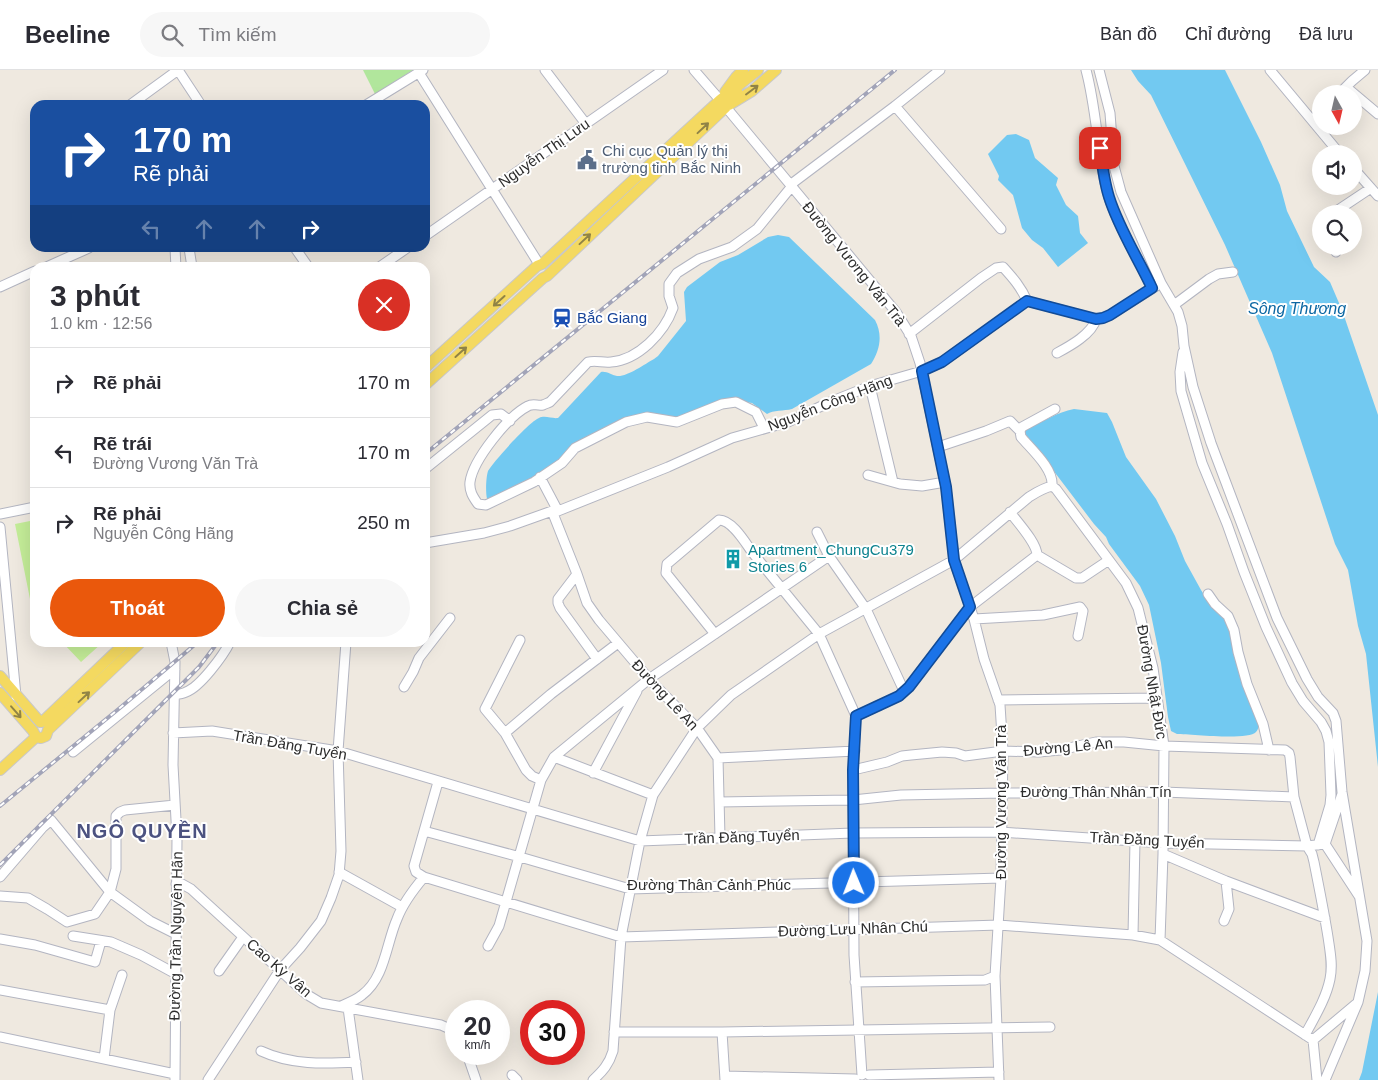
<!DOCTYPE html>
<html lang="vi">
<head>
<meta charset="utf-8">
<style>
	:root { --surface:#fff; --page:#f7f7f7; --text:#2b2b33; --muted:#7c7c81; --line:#e1e1e2; --accent:#ea580c }
	body { margin:0; font-family:Arial,sans-serif; background:var(--page); color:var(--text); height:100vh; display:flex; flex-direction:column; font-size:19px; white-space:nowrap }
	* { box-sizing:border-box; margin:0 }
	p { font-size:16px; color:var(--muted) }
	.icon { flex:none; width:28px; height:28px; fill:none; stroke:currentColor; stroke-width:2; stroke-linecap:round; stroke-linejoin:round }
	.map { position:relative; flex:1; overflow:hidden }
	.side { position:absolute; left:30px; top:192px; width:400px; height:385px; display:flex; flex-direction:column; background:var(--surface); border-radius:15px; box-shadow:0 5px 20px #0002 }
	.side>* { flex:none }
	.banner { position:absolute; left:30px; top:30px; width:400px; height:152px; border-radius:15px; box-shadow:0 5px 20px #0002; background:#1a4fa0; color:#fff; overflow:hidden }
	.needle { width:32px; rotate:172deg }
	.buttons { position:absolute; left:1312px; top:15px; display:grid; gap:10px }
	.buttons a { display:grid; place-items:center; width:50px; height:50px; border-radius:50%; background:var(--surface); box-shadow:0 5px 20px #0002; font-size:25px }
	.speed { position:absolute; left:445px; top:930px; display:flex; gap:10px; font-size:25px; font-weight:700; text-align:center }
	.speed>* { display:grid; place-content:center; width:65px; height:65px; border-radius:50%; background:var(--surface); box-shadow:0 5px 20px #0002; line-height:1 }
	.speed small { font-size:12px; font-weight:400 }
	.speed .limit { border:8px solid #d22; background:#fff; color:#111 }
	.pin { position:absolute; display:grid; place-items:center; width:42px; height:42px; color:#fff; margin:-21px; border-radius:10px; box-shadow:0 2px 8px #0006 }
	.me { position:absolute; width:55px; margin:-28px; rotate:359deg; stroke-linejoin:round; filter:drop-shadow(0 0 4px #0008) }
	.turn { display:flex; align-items:center; gap:18px; height:105px; padding:0 20px; font-size:22px }
	.turn .icon { width:65px; height:65px; stroke-width:2.5 }
	.turn b { display:block; font-size:35px; line-height:42px }
	.lanes { display:flex; align-items:center; height:48px; padding:0 20px; background:#0003; justify-content:center; gap:25px; direction:ltr }
	.lanes .off { opacity:.35 }
	.round { display:grid; place-items:center; flex:none; width:52px; height:52px; border-radius:26px; background:var(--page) }
	.head { display:flex; align-items:center; justify-content:space-between; height:85px; padding:0 20px }
	h1 { font-size:30px; font-weight:700; line-height:38px }
	.cta { display:flex; gap:10px; margin-top:auto; padding:10px 20px }
	.cta a { flex:1; height:58px; border-radius:30px; background:var(--accent); color:#fff; font-size:20px; font-weight:700; line-height:58px; text-align:center }
	.cta a+a { background:var(--page); color:var(--text) }
	ul { padding:0; list-style:none }
	li { display:flex; align-items:center; gap:15px; height:70px; padding:0 20px; border-top:1px solid var(--line) }
	li div { flex:1 }
	li b { display:block; font-size:19px }
	li em { font-style:normal }
	header { display:flex; align-items:center; gap:30px; box-sizing:border-box; height:70px; padding:0 25px; background:var(--surface); border-bottom:1px solid var(--line) }
	header strong { font-size:24px }
	nav { display:flex; gap:28px; margin-inline-start:auto; font-size:18px }
	.search { width:350px; height:45px; background:var(--page); display:flex; align-items:center; gap:12px; box-sizing:border-box; padding:0 18px; border-radius:28px; color:var(--muted); font-size:19px }
	.map>svg:first-child { display:block }
	.green { fill:#b1e69c }
	.pitch { fill:#c4ed98 }
	.water { fill:#72c9f1 }
	.lines { fill:none; stroke-linecap:round; stroke-linejoin:round }
	.minor-casing { stroke:#b3b5c1; stroke-width:11 }
	.major-casing { stroke:#c8c8c8; stroke-width:12 }
	.minor { stroke:#fff; stroke-width:9 }
	.major { stroke:#f4d960; stroke-width:10 }
	.rail-casing { stroke:#a2a4b8; stroke-width:4 }
	.rail { stroke:#fff; stroke-width:2; stroke-dasharray:5.5; stroke-linecap:butt }
	.oneway { stroke:#908346 }
	.route-casing { stroke:#114b97; stroke-width:12 }
	.route { stroke:#1a73e8; stroke-width:9 }
	.labels { text-anchor:middle; stroke-width:4; stroke-linejoin:round; paint-order:stroke }
	.service-label { font-size:15px; fill:#4e5e75; stroke:#fff; text-anchor:start }
	.street-label { font-size:15px; fill:#2d2d2d; stroke:#fff }
	.transit-label { font-size:15px; fill:#164399; stroke:#fff; text-anchor:start }
	.culture-label { font-size:15px; fill:#0d838f; stroke:#fff; text-anchor:start }
	.water-label { font-size:16px; font-style:italic; fill:#0b67a3; stroke:#fff }
	.district-label { font-size:20px; font-weight:bold; letter-spacing:1px; fill:#4c5280; stroke:#fff }
</style>
</head>
<body>
<header>
<strong>Beeline</strong>
<div class="search"><svg class="icon" aria-label="search" viewBox="0 0 24 24"><circle cx="10" cy="10" r="6"/><path d="M15 15l6 6"/></svg>Tìm kiếm</div>
<nav><a>Bản đồ</a><a>Chỉ đường</a><a>Đã lưu</a></nav>
</header>
<div class="map">
<svg width="1378" height="1010" viewBox="0 0 1378 1010">
	<rect width="100%" height="100%" fill="#efe9e0"/>
	<path class="green" d="M 363,0 L 413,0 L 375,24 Z"/>
	<path class="pitch" d="M 35,450 L 35,543 L 32,539 L 15,454 Z
		M 63,573 L 102,573 L 81,592 Z"/>
	<path class="water" d="M 1131,0 L 1225,0 L 1261,72 L 1280,115 L 1287,141 L 1314,197 L 1330,212 L 1342,240 L 1378,345 L 1378,697 L 1366,584 L 1358,556 L 1348,500 L 1335,474 L 1272,283 L 1225,175 L 1151,25 L 1138,11 Z
		M 1016,64 L 1029,70 L 1035,88 L 1058,108 L 1056,115 L 1066,135 L 1078,146 L 1080,163 L 1088,173 L 1058,197 L 1043,178 L 1032,170 L 1022,158 L 1013,125 L 998,110 L 999,106 L 988,84 L 1007,65 Z
		M 778,165 L 789,167 L 875,250 C 883,265 880,280 871,294 L 792,339 C 784,341 773,340 767,344 L 752,333 L 746,332 L 728,335 L 683,353 L 646,347 L 577,380 L 565,396 L 553,404 L 488,431 C 485,426 486,407 488,401 C 493,392 530,351 539,348 C 545,345 552,349 558,348 L 601,302 C 607,301 611,305 617,306 C 627,307 645,294 654,289 L 658,286 L 686,251 L 684,222 L 687,217 L 720,192 L 738,185 L 768,167 Z
		M 1074,339 L 1107,343 L 1112,352 L 1126,387 L 1156,429 L 1175,466 L 1185,491 L 1201,520 L 1208,531 L 1214,539 L 1224,547 L 1230,561 L 1256,644 C 1257,650 1261,657 1256,662 C 1248,671 1190,664 1177,664 L 1171,661 L 1168,647 L 1161,593 L 1149,535 L 1140,516 L 1109,474 L 1106,467 L 1094,454 L 1024,362 L 1027,359 C 1043,352 1057,342 1074,339 Z
		M 1378,922 L 1378,1010 L 1359,1010 L 1362,1002 Z"/>
	<g class="lines">
		<defs>
			<path id="minor" d="M 178,0 L 201,35
				M 545,0 L 586,54
				M 694,0 L 720,30 L 896,242 L 911,266 L 920,293 L 946,417 L 954,490 L 974,549 L 984,589 L 1000,635 L 1003,681 L 1001,808 L 995,906 L 999,1010
				M 1086,0 C 1096,37 1097,76 1105,113 C 1112,147 1137,187 1153,218
				M 1099,0 L 1110,43 L 1114,96 L 1121,122 L 1161,213 L 1178,242 L 1182,256 L 1184,276 L 1193,317 L 1211,373 L 1277,548 L 1307,609 L 1318,627 L 1333,643 L 1336,651 L 1342,722 L 1367,871 L 1365,901 L 1358,932 L 1325,1010
				M 1270,0 L 1340,84
				M 419,3 L 539,194
				M 1346,17 L 1378,44
				M 1339,24 L 1352,11 L 1365,0
				M 130,35 L 178,0
				M 366,35 L 423,0
				M 895,36 L 1001,159
				M 1313,50 L 1321,42
				M 1354,99 L 1378,126
				M 790,115 L 895,36 L 940,0
				M 1332,144 L 1371,118
				M 425,166 L 663,0
				M 1333,176 L 1336,182
				M 175,178 L 176,198
				M 189,178 L 192,197
				M 295,178 L 309,198
				M 44,198 L 89,178
				M 378,198 L 407,178
				M 0,217 L 35,201
				M 1174,235 L 1209,209 L 1218,204 L 1233,202
				M 909,264 L 981,208 L 996,198 L 1003,197 C 1013,208 1021,217 1027,231
				M 1183,282 L 1180,302 L 1181,321 L 1202,393 L 1227,454 L 1244,502 L 1266,557 L 1292,613 L 1303,631 L 1321,652 L 1326,661 L 1329,672 L 1331,725 L 1330,735 L 1318,775
				M 1057,283 C 1070,276 1092,264 1096,249
				M 870,316 L 893,412
				M 764,358 L 756,342 L 736,332 L 722,334 L 677,352 L 647,347 L 626,352 L 575,378 L 562,393 L 534,412 L 486,435 L 478,434 C 473,427 469,421 470,412 C 473,390 508,346 528,336 C 533,333 537,336 543,335 C 545,334 548,333 550,332 L 588,292 C 596,290 603,293 611,292 C 638,290 664,263 673,238 L 669,226 L 669,214 L 677,203 L 699,189 L 732,177 L 757,159 L 792,116
				M 938,377 L 986,361 L 1010,351 L 1020,361
				M 425,399 L 492,345 L 501,344 L 510,351
				M 868,405 L 900,414 L 922,416 L 945,412
				M 540,407 L 558,441
				M 1052,416 C 1054,399 1031,379 1021,367 L 1020,361 L 1022,357 L 1055,339
				M 552,441 L 577,504 L 587,533 L 599,550 L 649,609 L 697,658 L 718,688 L 855,681
				M 0,444 L 35,437
				M 0,457 L 16,626
				M 817,462 L 829,486 L 866,539 L 904,621
				M 425,473 L 484,463 L 510,456 L 552,441 L 558,441 L 668,397 L 732,368 L 788,352 L 830,332 L 870,316 L 922,301 L 942,292 L 1027,231 L 1096,249 L 1103,248 L 1110,245 L 1161,213
				M 1037,485 L 1076,508 L 1082,508 L 1109,490
				M 577,504 L 558,529 L 558,533 L 560,538 L 597,589
				M 1208,524 L 1215,534 L 1228,546 L 1234,560 L 1238,582 L 1247,614 L 1263,654 L 1269,680
				M 974,549 L 1043,545 L 1080,537 L 1083,541 L 1078,566
				M 715,564 L 666,503 L 667,494 L 719,450 C 732,450 745,472 752,482 L 819,564 L 856,646 L 853,700 L 854,885 L 862,1005
				M 520,570 L 485,639 L 505,663 L 526,700 L 532,706 L 541,710
				M 171,572 L 175,592 L 173,695 L 177,768 L 175,1010
				M 404,617 L 413,602 L 419,588 L 450,548
				M 175,625 C 178,624 183,624 186,622 C 200,617 223,586 230,572
				M 998,630 L 1157,628
				M 856,646 L 899,626 L 909,617 L 970,537 L 1037,485 C 1037,473 1018,453 1010,442
				M 173,663 L 212,661 L 338,681 L 640,771 L 853,763 L 1001,762 L 1163,773 L 1307,776 L 1325,774
				M 505,663 L 551,624 L 618,573
				M 73,682 L 175,599
				M 554,687 L 653,725
				M 718,688 L 720,767
				M 853,700 L 887,692 L 902,686 L 911,685 L 942,682 L 956,683 L 965,686 L 1003,681 L 1039,682 L 1060,680 L 1096,672 L 1124,672 L 1164,676 L 1285,680 L 1289,683 L 1290,687 L 1294,727 L 1307,776 L 1312,784 L 1314,792 C 1319,817 1324,842 1328,867 C 1330,881 1333,895 1330,909 C 1326,929 1314,948 1305,965
				M 593,703 L 637,621
				M 438,712 L 414,796 L 416,802 L 424,807 L 621,867 L 999,855 L 1133,865 L 1160,870 L 1313,970
				M 1342,724 L 1325,774 L 1359,826
				M 719,732 L 853,730 L 901,725 L 1002,723 L 1163,722 L 1294,727
				M 424,761 L 520,787 L 630,819 L 1001,808
				M 1163,784 L 1226,811 L 1325,848
				M 339,802 L 402,837
				M 0,807 L 43,757 L 51,750 L 110,822 L 116,799 L 116,746 L 120,742 L 125,740 L 175,735
				M 176,814 L 182,814 L 191,819 L 306,924 L 321,933 L 441,955 L 452,960 L 456,964
				M 0,826 L 28,828 L 47,839 L 67,852 L 95,844 L 110,822 L 150,851 L 176,864
				M 1224,851 L 1229,839 L 1226,811
				M 1133,865 L 1135,771
				M 73,866 L 111,872 L 141,885 L 176,904
				M 0,869 L 35,875 L 95,892 L 101,871
				M 488,876 L 499,856 L 541,710 L 554,687 L 649,609 L 829,486
				M 219,901 L 243,867
				M 855,912 L 985,910 L 995,906
				M 0,920 L 110,940
				M 341,936 C 348,933 356,930 362,925 C 385,908 386,874 397,849 C 403,833 413,820 424,807
				M 348,938 L 358,1010
				M 614,962 L 722,962 L 1050,957
				M 722,962 L 725,1010
				M 0,967 L 175,1004
				M 261,981 C 291,995 324,994 356,992
				M 467,984 L 476,1010
				M 104,989 L 110,940 L 122,905
				M 512,1005 L 517,1010
				M 869,1005 L 999,1002
				M 725,1006 L 855,1009
				M 208,1010 L 280,900 L 300,878 L 321,851 L 331,828 L 339,805 L 341,781 L 338,681 L 346,572
				M 593,1010 C 603,1001 609,994 613,981 L 621,867 L 640,771 L 653,725 L 697,658 L 731,625 L 819,564 L 954,490 L 1029,427 C 1037,422 1043,418 1052,416 L 1056,419 L 1126,513 L 1138,538 L 1153,598 L 1164,676 L 1163,784 L 1160,870
				M 1317,1010 L 1313,970 L 1356,934"/>
			<path id="major" d="M 725,22 L 736,7 L 743,0
				M 729,35 L 752,21 L 776,0
				M 425,298 L 537,196 L 542,194 L 720,30 L 758,0
				M 425,315 L 543,208 L 547,206 L 726,37 L 737,21
				M 0,606 L 40,652
				M 0,623 L 33,661 L 36,667
				M 42,652 L 126,572
				M 36,667 L 41,668 L 46,666 L 48,660 L 141,572
				M 0,700 L 36,667"/>
		</defs>
		<use href="#minor" class="minor-casing"/>
		<use href="#major" class="major-casing"/>
		<use href="#minor" class="minor"/>
		<use href="#major" class="major"/>
		<defs>
			<path id="rail" d="M 425,384 L 895,0
				M 0,736 L 121,637 L 198,572
				M 0,795 L 186,610 L 199,597 L 218,572"/>
		</defs>
		<use href="#rail" class="rail-casing"/>
		<use href="#rail" class="rail"/>
	</g>
	<defs><path id="oneway-shaft" d="M-6 0H5M1.5-3L5.5 0L1.5 3" fill="none" stroke-width="1.6" stroke-linecap="round" stroke-linejoin="round" transform="scale(1.25)"/></defs>
	<g class="oneway">
		<use href="#oneway-shaft" transform="translate(752 20) rotate(-37)"/>
		<use href="#oneway-shaft" transform="translate(703 58) rotate(-43)"/>
		<use href="#oneway-shaft" transform="translate(585 169) rotate(-43)"/>
		<use href="#oneway-shaft" transform="translate(499 231) rotate(138)"/>
		<use href="#oneway-shaft" transform="translate(461 282) rotate(-42)"/>
		<use href="#oneway-shaft" transform="translate(84 627) rotate(-43)"/>
		<use href="#oneway-shaft" transform="translate(16 642) rotate(49)"/>
	</g>
	<g class="lines">
		<defs>
			<path id="route" d="M 854,813 L 853,700 L 856,646 L 899,626 L 909,617 L 970,537 L 954,490 L 946,417 L 922,301 L 942,292 L 1027,231 L 1096,249 L 1103,248 L 1110,245 L 1152,218 C 1138,188 1119,159 1109,127 C 1104,111 1102,94 1100,78"/>
		</defs>
		<use href="#route" class="route-casing"/>
		<use href="#route" class="route"/>
	</g>
	<defs>
		<symbol id="civic-bare" viewBox="-9 -9 18 18"><path d="M-.6-6.5H3V-4.5H.6V-3L4-1V1h2V6H-6V1h2V-1L-.6-3ZM-1.2 2.5V6h2.4V2.5Z" fill="#5c6f8a" stroke="#fff" stroke-width="2.5" paint-order="stroke"/></symbol>
		<symbol id="station-bare" viewBox="-9 -9 18 18"><path d="M-3-6H3Q5-6 5-4V2Q5 4 3 4L4.5 6H3L1.5 4h-3L-3 6H-4.5L-3 4Q-5 4-5 2V-4Q-5-6-3-6ZM-3.5-4v3h7v-3ZM-3.5 1v1.5H-2V1ZM2 1v1.5H3.5V1Z" fill="#1a4fb4" stroke="#fff" stroke-width="2.5" paint-order="stroke"/></symbol>
		<symbol id="building-bare" viewBox="-9 -9 18 18"><path d="M-4-6H4V6H1V3H-1V6H-4ZM-2.5-4.3h1.7v1.8h-1.7ZM.8-4.3h1.7v1.8H.8ZM-2.5-1h1.7V.8h-1.7ZM.8-1h1.7V.8H.8Z" fill="#0f9aa8" stroke="#fff" stroke-width="2.5" paint-order="stroke"/></symbol>
	</defs>
	<g fill-rule="evenodd">
		<use href="#civic-bare" x="573" y="76" width="28" height="28"/>
		<use href="#station-bare" x="548" y="234" width="28" height="28"/>
		<use href="#building-bare" x="719" y="475" width="28" height="28"/>
	</g>
	<g class="labels">
		<g class="service-label">
			<text x="602" y="86">Chi cục Quản lý thị<tspan x="602" dy="17">trường tỉnh Bắc Ninh</tspan></text>
		</g>
		<g class="street-label">
			<text transform="translate(544 83) rotate(-35)" y="5">Nguyễn Thị Lưu</text>
			<text transform="translate(854 194) rotate(51)" y="5">Đường Vương Văn Trà</text>
			<text transform="translate(830 333) rotate(-21)" y="5">Nguyễn Công Hãng</text>
			<text transform="translate(1152 612) rotate(80)" y="5">Đường Nhật Đức</text>
			<text transform="translate(665 625) rotate(47)" y="5">Đường Lê An</text>
			<text transform="translate(290 675) rotate(10)" y="5">Trần Đăng Tuyển</text>
			<text transform="translate(1068 677) rotate(-5)" y="5">Đường Lê An</text>
			<text x="1096" y="727">Đường Thân Nhân Tín</text>
			<text transform="translate(1001 732) rotate(-90)" y="5">Đường Vương Văn Trà</text>
			<text transform="translate(742 767) rotate(-2)" y="5">Trần Đăng Tuyển</text>
			<text transform="translate(1147 770) rotate(3)" y="5">Trần Đăng Tuyển</text>
			<text x="709" y="820">Đường Thân Cảnh Phúc</text>
			<text transform="translate(853 859) rotate(-2)" y="5">Đường Lưu Nhân Chú</text>
			<text transform="translate(176 866) rotate(-89)" y="5">Đường Trần Nguyên Hãn</text>
			<text transform="translate(279 898) rotate(41)" y="5">Cao Kỳ Vân</text>
		</g>
		<g class="transit-label">
			<text x="577" y="253">Bắc Giang</text>
		</g>
		<g class="culture-label">
			<text x="748" y="485">Apartment_ChungCu379<tspan x="748" dy="17">Stories 6</tspan></text>
		</g>
		<g class="water-label">
			<text x="1297" y="244">Sông Thương</text>
		</g>
		<g class="district-label">
			<text x="142" y="768">NGÔ QUYỀN</text>
		</g>
	</g>
</svg>
<div class="buttons">
<a><svg class="needle" viewBox="-14 -14 28 28"><path d="M0-13l5 13h-10z" fill="#e53935"/><path d="M0 13l5-13h-10z" fill="#7c7c81"/></svg></a>
<a><svg class="icon" aria-label="sound" viewBox="0 0 24 24"><path d="M4 9h4l5-4v14l-5-4H4zM17 9q2 3 0 6"/></svg></a>
<a><svg class="icon" aria-label="search" viewBox="0 0 24 24"><circle cx="10" cy="10" r="6"/><path d="M15 15l6 6"/></svg></a>
</div>
<div class="speed"><div>20<small>km/h</small></div><div class="limit">30</div></div>
<div class="pin" style="left:1100px;top:78px;background:#d93025"><svg class="icon" aria-label="arrive" viewBox="0 0 24 24"><path d="M6 21V4h12l-3 4 3 4H6"/></svg></div>
<svg class="me" style="left:854px;top:813px" viewBox="-20 -20 40 40"><circle r="17" fill="#1a73e8" stroke="#fff" stroke-width="3"/><path d="M0-11L8 9 0 5-8 9z" fill="#fff"/></svg>
<div class="banner">
<div class="turn"><svg class="icon" aria-label="right" viewBox="0 0 24 24"><path d="M7 20v-9h11M14 6l5 5-5 5"/></svg><div><b>170 m</b>Rẽ phải</div></div>
<div class="lanes"><svg class="icon off" aria-label="left" viewBox="0 0 24 24"><path d="M17 20v-9H6M10 6l-5 5 5 5"/></svg><svg class="icon off" aria-label="ahead" viewBox="0 0 24 24"><path d="M12 20V5M6 11l6-6 6 6"/></svg><svg class="icon off" aria-label="ahead" viewBox="0 0 24 24"><path d="M12 20V5M6 11l6-6 6 6"/></svg><svg class="icon" aria-label="right" viewBox="0 0 24 24"><path d="M7 20v-9h11M14 6l5 5-5 5"/></svg></div>
</div>
<section class="side">
<div class="head"><div><h1>3 phút</h1><p>1.0 km · 12:56</p></div><a class="round" style="background:#d93025;color:#fff"><svg class="icon" aria-label="close" viewBox="0 0 24 24"><path d="M6 6l12 12M18 6L6 18"/></svg></a></div>
<ul>
<li><svg class="icon" aria-label="right" viewBox="0 0 24 24"><path d="M7 20v-9h11M14 6l5 5-5 5"/></svg><div><b>Rẽ phải</b></div><em>170 m</em></li>
<li><svg class="icon" aria-label="left" viewBox="0 0 24 24"><path d="M17 20v-9H6M10 6l-5 5 5 5"/></svg><div><b>Rẽ trái</b><p>Đường Vương Văn Trà</p></div><em>170 m</em></li>
<li><svg class="icon" aria-label="right" viewBox="0 0 24 24"><path d="M7 20v-9h11M14 6l5 5-5 5"/></svg><div><b>Rẽ phải</b><p>Nguyễn Công Hãng</p></div><em>250 m</em></li>
</ul>
<div class="cta"><a>Thoát</a><a>Chia sẻ</a></div>
</section>
</div>
</body>
</html>
